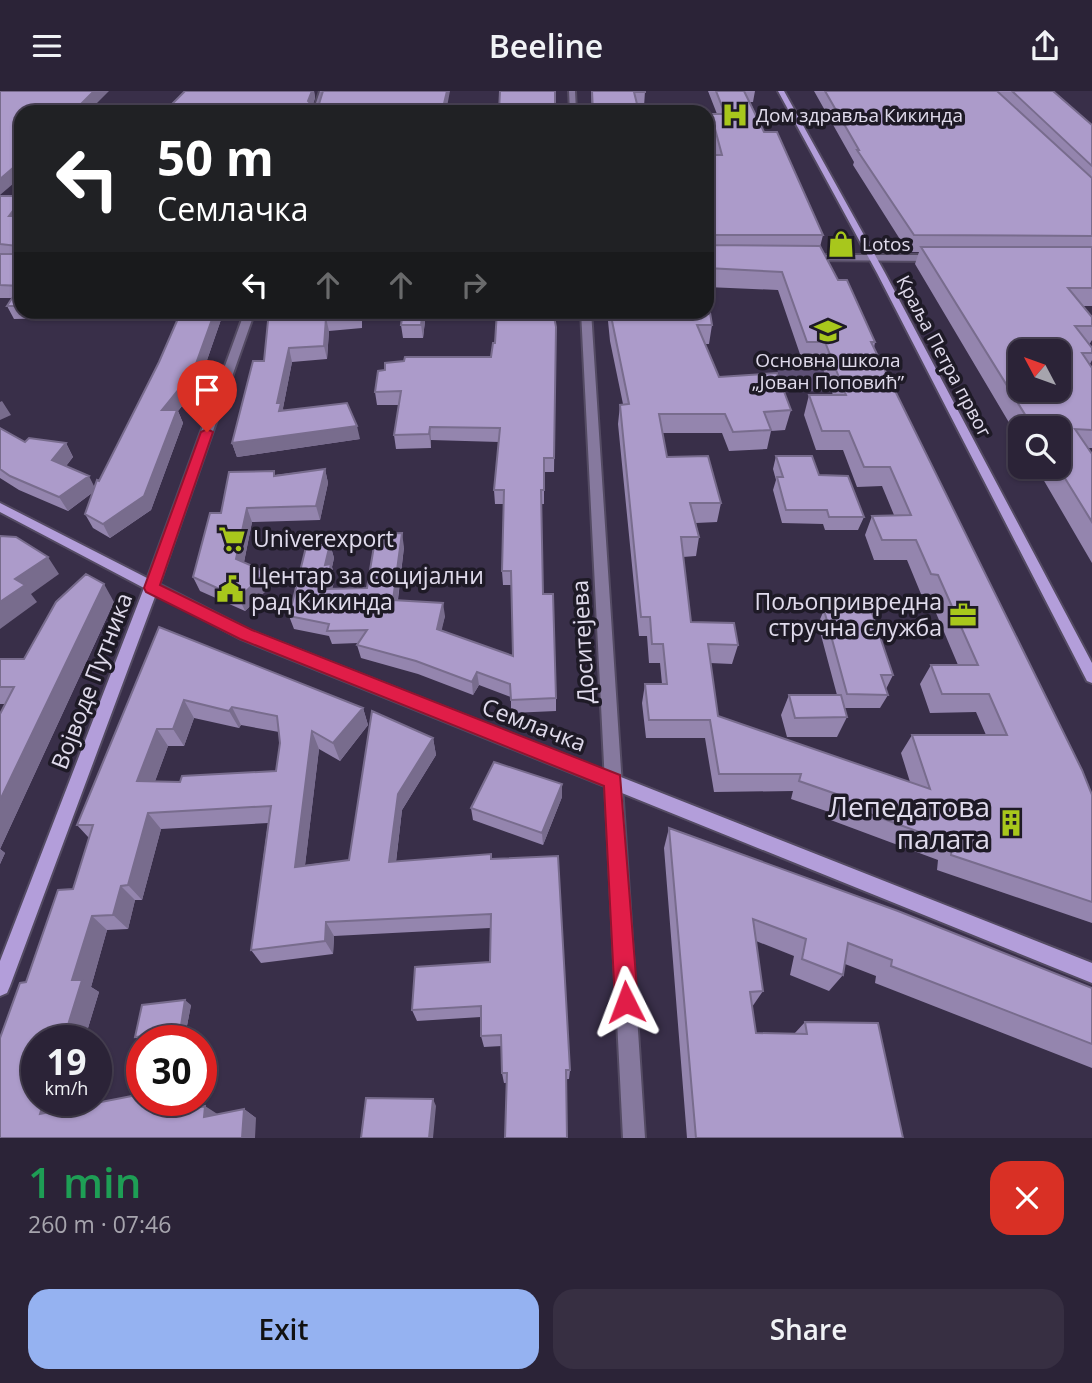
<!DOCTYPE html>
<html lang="en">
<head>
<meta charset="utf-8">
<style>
	:root { --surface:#2b2337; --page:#372f42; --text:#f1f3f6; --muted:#a6a4ad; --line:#474052; --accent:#95b2f1 }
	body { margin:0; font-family:"Open Sans",sans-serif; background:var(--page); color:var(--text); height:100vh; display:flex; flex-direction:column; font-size:26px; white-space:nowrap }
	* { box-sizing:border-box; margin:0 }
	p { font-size:23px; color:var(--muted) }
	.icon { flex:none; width:38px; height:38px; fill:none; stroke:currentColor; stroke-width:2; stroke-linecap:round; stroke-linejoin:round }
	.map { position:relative; height:1047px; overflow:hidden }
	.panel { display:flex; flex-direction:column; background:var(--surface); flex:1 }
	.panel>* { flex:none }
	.top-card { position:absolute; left:14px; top:14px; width:700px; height:214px; border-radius:21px; box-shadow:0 2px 5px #0004,0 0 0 2px var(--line); background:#202124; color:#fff; overflow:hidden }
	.needle { width:46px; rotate:311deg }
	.controls { position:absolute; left:1008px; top:248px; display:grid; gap:14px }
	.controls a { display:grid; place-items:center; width:63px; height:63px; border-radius:14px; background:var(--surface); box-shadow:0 2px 5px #0004,0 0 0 2px var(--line); font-size:35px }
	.speed { position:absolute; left:21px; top:934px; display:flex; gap:14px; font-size:35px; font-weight:700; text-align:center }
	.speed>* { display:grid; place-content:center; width:91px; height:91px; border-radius:50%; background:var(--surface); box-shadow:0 2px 5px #0004,0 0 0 2px var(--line); line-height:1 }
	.speed small { font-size:18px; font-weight:400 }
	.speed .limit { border:10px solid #d22; background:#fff; color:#111 }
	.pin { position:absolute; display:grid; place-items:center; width:60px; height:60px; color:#fff; margin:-72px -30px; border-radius:50% 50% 50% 0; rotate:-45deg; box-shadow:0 0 7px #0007 }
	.pin .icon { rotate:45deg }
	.me { position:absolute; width:77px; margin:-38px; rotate:357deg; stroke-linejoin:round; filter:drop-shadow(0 0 5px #0008) }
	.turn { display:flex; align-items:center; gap:24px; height:147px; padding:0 28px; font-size:32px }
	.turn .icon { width:91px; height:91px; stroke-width:2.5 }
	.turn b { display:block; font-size:49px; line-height:60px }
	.lanes { display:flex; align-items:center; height:66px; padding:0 28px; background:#0003; justify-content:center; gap:35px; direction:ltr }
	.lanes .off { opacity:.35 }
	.round { display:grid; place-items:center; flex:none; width:74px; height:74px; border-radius:21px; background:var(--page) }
	.headline { display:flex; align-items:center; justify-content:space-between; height:119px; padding:0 28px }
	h1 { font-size:42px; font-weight:600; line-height:52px; color:#1e9e55 }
	.action { display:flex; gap:14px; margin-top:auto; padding:14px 28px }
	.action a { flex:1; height:80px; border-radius:21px; background:var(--accent); color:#111; font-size:28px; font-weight:600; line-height:80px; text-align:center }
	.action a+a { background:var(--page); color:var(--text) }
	header { display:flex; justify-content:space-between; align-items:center; height:91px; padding:0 28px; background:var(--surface); font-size:32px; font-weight:600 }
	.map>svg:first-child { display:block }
	.green { fill:#5e5176 }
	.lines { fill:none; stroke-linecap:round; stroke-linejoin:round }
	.street-casing { stroke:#544b63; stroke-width:4 }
	.secondary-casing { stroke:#544b63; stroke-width:4 }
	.street { fill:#86799e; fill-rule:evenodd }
	.secondary { fill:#b39eda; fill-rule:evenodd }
	.wall { fill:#9485ae; fill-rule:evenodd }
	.shaded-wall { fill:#786c8d }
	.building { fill:#ac9bca; stroke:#786c8d; stroke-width:2; fill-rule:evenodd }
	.route { fill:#e11d48; stroke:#92132f; stroke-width:2 }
	.labels { text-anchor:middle; stroke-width:7; stroke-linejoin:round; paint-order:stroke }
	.far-poi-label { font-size:19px; fill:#e0dbec; stroke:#1e1a26; text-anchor:start }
	.far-street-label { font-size:19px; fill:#e0dbec; stroke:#1e1a26 }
	.poi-label { font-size:23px; fill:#e0dbec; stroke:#1e1a26; text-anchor:start }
	.street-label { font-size:23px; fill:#e0dbec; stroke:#1e1a26 }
	.near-poi-label { font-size:28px; fill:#e0dbec; stroke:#1e1a26; text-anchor:end }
</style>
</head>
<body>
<header><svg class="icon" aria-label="menu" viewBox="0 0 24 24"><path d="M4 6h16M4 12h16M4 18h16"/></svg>Beeline<svg class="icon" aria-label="share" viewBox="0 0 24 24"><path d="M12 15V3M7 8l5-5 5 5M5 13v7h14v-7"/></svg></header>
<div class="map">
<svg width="1092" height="1047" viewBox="0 0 1092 1047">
	<rect width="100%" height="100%" fill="#392f49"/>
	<path class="green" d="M 775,272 L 866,273 L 878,301 L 784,300 Z"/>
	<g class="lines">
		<defs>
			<path id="street" d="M 320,0 L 326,0 L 319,21 L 313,21 Z
				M 569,0 L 575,0 L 576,21 L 570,21 Z
				M 810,164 L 937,164 L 941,167 L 937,170 L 807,169 L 807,165 Z
				M 245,220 L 255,220 L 158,497 L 151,502 L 146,501 L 144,497 Z
				M 581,220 L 591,220 L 645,1047 L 623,1047 Z"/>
			<path id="secondary" d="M 778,0 L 784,0 L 885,182 L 1092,572 L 1092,592 L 1087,590 L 877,182 Z
				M 0,412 L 251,540 L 1092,872 L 1092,892 L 241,548 L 156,503 L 10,895 L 7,902 L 0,905 L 0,870 L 144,497 L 0,421 Z"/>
		</defs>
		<use href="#street" class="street-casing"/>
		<use href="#secondary" class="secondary-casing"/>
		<use href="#street" class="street"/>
		<use href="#secondary" class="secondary"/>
	</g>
	<path class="wall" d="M 312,0 L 314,0 L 315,7 L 313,13 L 446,21 L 168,21 L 167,18 Z
		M 591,0 L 645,0 L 644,16 L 638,16 L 639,21 L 592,21 Z
		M 708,0 L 755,0 L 753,11 L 750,11 L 764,41 L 823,144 L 820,156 L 838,189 L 875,251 L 874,257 L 1092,704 L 1092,832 L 937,779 L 938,769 L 828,728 L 829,721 L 791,708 L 793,700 L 714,701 L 705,647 L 646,647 L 642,612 L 645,593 L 662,593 L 660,572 L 649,572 L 647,545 L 639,545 L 618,333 L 620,314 L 623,313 L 610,250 L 607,220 L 707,220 L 712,234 L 709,253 L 705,253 L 719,286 L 791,319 L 785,339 L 771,340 L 767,358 L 729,360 L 722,342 L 662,342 L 667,366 L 721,412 L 717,431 L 696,432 L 699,446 L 696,465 L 683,466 L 691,531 L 738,554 L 732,573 L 710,572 L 718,625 L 910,691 L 901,662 L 912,644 L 986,644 L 976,621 L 930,622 L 920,593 L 931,574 L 958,574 L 928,503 L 921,503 L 907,469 L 874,469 L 865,444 L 872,425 L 894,424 L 882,395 L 857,396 L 843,359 L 816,359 L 804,324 L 809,304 L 833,304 L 820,270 L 802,269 L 778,199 L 707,196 L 707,64 L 715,64 L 709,38 L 711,23 L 717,23 Z
		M 814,0 L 1053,0 L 1092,34 L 1092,215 L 1083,215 L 1092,235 L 1092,249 L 1089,254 L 1092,257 L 1092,269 L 1090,273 L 1092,277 L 1092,357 L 1088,357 L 1092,363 L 1092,472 L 1036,376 L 1059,376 L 1059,338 L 1020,338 L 1020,350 L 915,173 L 919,161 L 908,161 L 853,74 L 854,71 Z
		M 0,105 L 21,105 L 21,220 L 152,220 L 149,225 L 14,228 L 7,215 L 12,207 L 0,207 Z
		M 173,220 L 224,220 L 198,295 L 178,320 L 183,332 L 151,419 L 110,447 L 93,437 L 85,423 L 92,402 L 68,420 L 19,399 L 0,387 L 0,337 L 25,351 L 66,352 L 73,366 L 66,375 L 94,396 L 99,390 L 159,271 L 177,231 Z
		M 269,220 L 438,220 L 426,222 L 423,247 L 403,247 L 401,234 L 402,227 L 362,229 L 362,237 L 329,240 L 327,268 L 292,271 L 283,317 L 283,320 L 360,348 L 237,366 L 232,352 L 264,270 Z
		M 556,236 L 554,381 L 544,381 L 544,413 L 541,413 L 543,503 L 556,607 L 556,620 L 511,622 L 511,606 L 479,594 L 473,604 L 418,583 L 361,567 L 357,554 L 358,552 L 332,553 L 329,545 L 294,538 L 289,525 L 330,453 L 334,467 L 332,476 L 335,487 L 332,498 L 367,497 L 404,456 L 398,509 L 445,525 L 441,539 L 513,565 L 511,494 L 503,494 L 502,480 L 504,413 L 495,413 L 494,399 L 499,351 L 431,349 L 431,357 L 396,358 L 394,344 L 399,314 L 377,314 L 375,301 L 491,266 L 495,252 Z
		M 776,365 L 864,426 L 858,439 L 825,439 L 823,433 L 782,432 L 773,399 L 776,389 L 773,378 Z
		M 325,378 L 328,392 L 320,429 L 252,431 L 244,471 L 266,481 L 272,494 L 245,520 L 200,500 L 193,486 L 221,422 L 275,384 Z
		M 114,511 L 0,758 L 5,762 L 0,773 L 0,623 L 5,613 L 0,613 L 0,568 L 24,568 Z
		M 824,519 L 893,584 L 886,598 L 888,604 L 880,617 L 844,617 L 847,626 L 837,646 L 787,646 L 781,624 L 789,604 L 837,604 L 818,533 Z
		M 159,536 L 363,617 L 368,634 L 340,670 L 319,658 L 305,774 L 349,769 L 433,647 L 436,664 L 402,719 L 396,771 L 492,768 L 570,979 L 569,988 L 504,992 L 502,982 L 502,955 L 484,956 L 481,945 L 481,926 L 417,930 L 412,919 L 490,871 L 490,837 L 334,845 L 333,863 L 261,872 L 251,859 L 268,732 L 161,738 L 142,809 L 135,809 L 128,838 L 107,839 L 91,896 L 99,901 L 84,950 L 37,950 L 37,1010 L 66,1010 L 64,1018 L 201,1010 L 200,1016 L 218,1024 L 244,1018 L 256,1027 L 0,1047 L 26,891 L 73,798 L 89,747 L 77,734 ZM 194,627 L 239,637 L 241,634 L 279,641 L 280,652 L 276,680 L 180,691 L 155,690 L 168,655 L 184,655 Z
		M 562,706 L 543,754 L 473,729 L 471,717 Z
		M 669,737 L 1092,897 L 1092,977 L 875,892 L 876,885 L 845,873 L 843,884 L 829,900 L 790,884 L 794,865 L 756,850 L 763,900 L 752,916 L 756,942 L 794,943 L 805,931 L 903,1047 L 687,1047 L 664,757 Z
		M 191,914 L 185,945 L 141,950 L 135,946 Z"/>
	<path class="shaded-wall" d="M 94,0 L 109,0 L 88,21 L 73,21 Z
		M 312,0 L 314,0 L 315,7 L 311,20 L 308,10 Z
		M 447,0 L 450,0 L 446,21 L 442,21 Z
		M 21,70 L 21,86 L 0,104 L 0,88 Z
		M 21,109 L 21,129 L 9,125 Z
		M 215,220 L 224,220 L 198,295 L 178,320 L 183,332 L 151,419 L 110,447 L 103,433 Z
		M 423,220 L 426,220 L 423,247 L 421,234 Z
		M 326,227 L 329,240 L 327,268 L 324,255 Z
		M 289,257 L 292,271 L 283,317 L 285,326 L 283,334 L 277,312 Z
		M 2,310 L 11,324 L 0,329 L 0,311 Z
		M 357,335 L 360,348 L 237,366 L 232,352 Z
		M 430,336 L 431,349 L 431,357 L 429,343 Z
		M 66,352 L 73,366 L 60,383 L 52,369 Z
		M 325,378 L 328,392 L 320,429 L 316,415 Z
		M 89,385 L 96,399 L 68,420 L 59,406 Z
		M 247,417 L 252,431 L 242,481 L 236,468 Z
		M 402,442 L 404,456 L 396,522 L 393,509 Z
		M 330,453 L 334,467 L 332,476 L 335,487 L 329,511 L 325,498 L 325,474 Z
		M 48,466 L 59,483 L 31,503 L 37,511 L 0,538 L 0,511 L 15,488 Z
		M 266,481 L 272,494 L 245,520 L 239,507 Z
		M 104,493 L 114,511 L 0,758 L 5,762 L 0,773 L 0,709 Z
		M 443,512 L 445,525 L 439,551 L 437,538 Z
		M 477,581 L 479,594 L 473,604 L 472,591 Z
		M 184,609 L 194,627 L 184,655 L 173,638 Z
		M 232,616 L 241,634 L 239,637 L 229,620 Z
		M 363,617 L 368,634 L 340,670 L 333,652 Z
		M 157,638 L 168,655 L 149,707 L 137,690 Z
		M 312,640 L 319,658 L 303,791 L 295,776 Z
		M 433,647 L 436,664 L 402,719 L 394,787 L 389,771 L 398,703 Z
		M 562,693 L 562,706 L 543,754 L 542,742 Z
		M 148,722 L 161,738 L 142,809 L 128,794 Z
		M 121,795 L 135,809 L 128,838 L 113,824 Z
		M 92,825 L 107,839 L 91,896 L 99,901 L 84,950 L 62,950 L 72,889 Z
		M 326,831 L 334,845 L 333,863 L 325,850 Z
		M 185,909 L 191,914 L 185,945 L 180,941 Z
		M 433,1008 L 436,1015 L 433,1047 L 429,1047 Z
		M 44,1010 L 66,1010 L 60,1031 L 40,1023 Z
		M 186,1010 L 201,1010 L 199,1028 L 185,1019 Z
		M 205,1015 L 219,1024 L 204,1026 Z
		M 244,1018 L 256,1027 L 255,1047 L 242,1047 Z"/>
	<path class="building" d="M 0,0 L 94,0 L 73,21 L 21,21 L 21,70 L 0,88 Z
		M 185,0 L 312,0 L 308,10 L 311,13 L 319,13 L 323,0 L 447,0 L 442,21 L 208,21 L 209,19 L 167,18 Z
		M 500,0 L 555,0 L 555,21 L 499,21 Z
		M 592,0 L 645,0 L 645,1 L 634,1 L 639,21 L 593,21 Z
		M 716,0 L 744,0 L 764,41 L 777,41 L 823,144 L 710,144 L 708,154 L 820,155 L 838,189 L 847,189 L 875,251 L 871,251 L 1082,679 L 1092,704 L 1092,811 L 951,764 L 952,753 L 837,711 L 839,704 L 799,690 L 801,683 L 719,683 L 710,629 L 649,629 L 645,593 L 667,593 L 663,553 L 652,553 L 650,526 L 641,526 L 620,314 L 629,313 L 610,220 L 707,220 L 707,203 L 712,234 L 697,234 L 719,286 L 777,282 L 791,319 L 764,321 L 771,339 L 733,341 L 725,323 L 659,323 L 667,366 L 708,365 L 721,412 L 690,412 L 699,446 L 681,446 L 691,531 L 734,532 L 738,554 L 708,553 L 718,625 L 930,698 L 912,644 L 1007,644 L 989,603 L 942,603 L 931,574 L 978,574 L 938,484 L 931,483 L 916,449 L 882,449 L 872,425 L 911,424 L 890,376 L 864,376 L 849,340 L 822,340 L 809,304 L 846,304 L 825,251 L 807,251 L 782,181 L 707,177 L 707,64 L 722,64 L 711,23 L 725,23 Z
		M 825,0 L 997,0 L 1092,87 L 1092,145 L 914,144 L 857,59 L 859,59 Z
		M 1012,0 L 1053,0 L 1092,34 L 1092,75 Z
		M 0,105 L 21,105 L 21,109 L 9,125 L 21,125 L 21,215 L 7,215 L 20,195 L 0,194 L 0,163 L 15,163 L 18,155 L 0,153 Z
		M 921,156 L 1092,156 L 1092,197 L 1068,197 L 1092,226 L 1092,235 L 1075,235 L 1092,257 L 1092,262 L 1082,262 L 1092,277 L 1092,339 L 1075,338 L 1092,363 L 1092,431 L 1058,376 L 1059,338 L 1034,338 ZM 1020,261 L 1059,261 L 1059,299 L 1020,299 Z
		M 176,220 L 215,220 L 193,281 L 162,319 L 177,319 L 144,405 L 103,433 L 85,423 L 97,389 L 99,390 L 159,271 L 180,223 Z
		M 269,220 L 360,220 L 360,224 L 326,227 L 324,255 L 289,257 L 277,312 L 281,312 L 279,320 L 347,312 L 357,335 L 232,352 L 253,270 L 264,270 Z
		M 403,220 L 423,220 L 421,234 L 401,234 Z
		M 497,220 L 553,220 L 556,236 L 554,367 L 544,367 L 544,399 L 541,399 L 543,503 L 553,503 L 556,607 L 511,609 L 510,593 L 477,581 L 472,591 L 416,570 L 357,554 L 367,539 L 327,540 L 329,533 L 289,525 L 306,456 L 330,453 L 325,474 L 331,473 L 325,498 L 367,497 L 376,443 L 402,442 L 393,509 L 443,512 L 437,538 L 513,565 L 511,480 L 502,480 L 504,399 L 494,399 L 500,337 L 430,336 L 429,343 L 394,344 L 401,300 L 375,301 L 378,280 L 385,279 L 385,272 L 404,270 L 405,266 L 491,266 L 493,252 L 495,252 Z
		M 0,337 L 25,351 L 29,347 L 66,352 L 52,369 L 89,385 L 59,406 L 10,385 L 0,378 Z
		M 776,365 L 812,365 L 819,384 L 848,385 L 864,426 L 829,426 L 827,419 L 786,419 L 777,386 L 783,386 Z
		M 325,378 L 316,415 L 247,417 L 236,468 L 266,481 L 239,507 L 193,486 L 210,422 L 221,422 L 229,381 L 274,380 L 274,385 Z
		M 0,445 L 16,446 L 48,466 L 15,488 L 25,494 L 0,511 Z
		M 86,483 L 104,493 L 0,709 L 0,623 L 14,596 L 0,596 L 0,568 L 24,568 L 56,511 Z
		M 824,519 L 871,519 L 893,584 L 881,584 L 888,604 L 847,603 Z
		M 159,536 L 363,617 L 333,652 L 312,640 L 295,776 L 349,769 L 372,620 L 433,647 L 398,703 L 389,771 L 491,763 L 491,768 L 558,765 L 570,979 L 566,979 L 567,1047 L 505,1047 L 507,982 L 502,982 L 501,944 L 481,945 L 481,915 L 412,919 L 415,876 L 490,871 L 491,823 L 326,831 L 325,850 L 251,859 L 271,715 L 148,722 L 128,794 L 121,795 L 113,824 L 92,825 L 72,889 L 82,889 L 63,950 L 37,950 L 37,1010 L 44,1010 L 40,1023 L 142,1003 L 142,1010 L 186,1010 L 185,1019 L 205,1015 L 204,1026 L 244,1018 L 242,1047 L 0,1047 L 0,947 L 20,892 L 26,891 L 58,799 L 73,798 L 93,734 L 77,734 ZM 184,609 L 229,620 L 232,616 L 277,625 L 280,652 L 276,680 L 182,685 L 180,691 L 137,690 L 157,638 L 173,638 Z
		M 789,604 L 841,604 L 847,626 L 795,627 Z
		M 494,671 L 562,693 L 542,742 L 471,717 Z
		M 669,737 L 898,820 L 1092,897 L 1092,953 L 891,875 L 892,869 L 848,852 L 843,884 L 802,868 L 806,848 L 753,828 L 763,900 L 750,901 L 756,942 L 807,943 L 805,931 L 878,932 L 903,1047 L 696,1047 Z
		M 185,909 L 180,941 L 135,946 L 142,914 Z
		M 366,1007 L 433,1008 L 429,1047 L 361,1047 Z"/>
	<path class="route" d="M 207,338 L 213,341 L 160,494 L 252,539 L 620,684 L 638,911 L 634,919 L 626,922 L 618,919 L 615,911 L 604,695 L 240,548 L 146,501 L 144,497 L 201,341 Z"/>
	<defs>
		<symbol id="hospital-bare" viewBox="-9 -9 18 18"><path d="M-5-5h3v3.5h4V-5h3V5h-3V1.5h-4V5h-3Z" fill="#a8c71c" stroke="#1e1a26" stroke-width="2.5" paint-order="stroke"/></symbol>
		<symbol id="shop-bare" viewBox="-9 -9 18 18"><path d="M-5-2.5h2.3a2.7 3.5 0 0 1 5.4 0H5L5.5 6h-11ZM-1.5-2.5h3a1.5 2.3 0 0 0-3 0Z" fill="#a8c71c" stroke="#1e1a26" stroke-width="2.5" paint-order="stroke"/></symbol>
		<symbol id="school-bare" viewBox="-9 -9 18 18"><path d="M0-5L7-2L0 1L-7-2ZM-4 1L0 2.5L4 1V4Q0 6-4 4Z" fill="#a8c71c" stroke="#1e1a26" stroke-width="2.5" paint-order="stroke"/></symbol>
		<symbol id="supermarket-bare" viewBox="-9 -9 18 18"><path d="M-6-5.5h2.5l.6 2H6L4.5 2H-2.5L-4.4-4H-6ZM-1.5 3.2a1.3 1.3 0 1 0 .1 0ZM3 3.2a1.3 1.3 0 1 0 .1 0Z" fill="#a8c71c" stroke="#1e1a26" stroke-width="2.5" paint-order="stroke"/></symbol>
		<symbol id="civic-bare" viewBox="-9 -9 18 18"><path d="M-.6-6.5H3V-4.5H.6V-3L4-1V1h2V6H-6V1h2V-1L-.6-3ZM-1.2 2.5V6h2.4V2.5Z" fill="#a8c71c" stroke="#1e1a26" stroke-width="2.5" paint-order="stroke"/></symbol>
		<symbol id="office-bare" viewBox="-9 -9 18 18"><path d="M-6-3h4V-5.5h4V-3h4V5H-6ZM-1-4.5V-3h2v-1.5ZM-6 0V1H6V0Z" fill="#a8c71c" stroke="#1e1a26" stroke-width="2.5" paint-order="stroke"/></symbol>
		<symbol id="building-bare" viewBox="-9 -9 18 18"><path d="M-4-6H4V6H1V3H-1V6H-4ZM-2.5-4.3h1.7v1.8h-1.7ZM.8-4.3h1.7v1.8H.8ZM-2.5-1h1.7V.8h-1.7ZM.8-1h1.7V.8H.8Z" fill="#a8c71c" stroke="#1e1a26" stroke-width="2.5" paint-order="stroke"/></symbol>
	</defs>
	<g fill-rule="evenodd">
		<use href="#hospital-bare" x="716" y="5" width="38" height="38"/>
		<use href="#shop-bare" x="822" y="134" width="38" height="38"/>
		<use href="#school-bare" x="809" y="221" width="38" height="38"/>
		<use href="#supermarket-bare" x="213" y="429" width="38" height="38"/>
		<use href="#civic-bare" x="211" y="479" width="38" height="38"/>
		<use href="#office-bare" x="944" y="505" width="38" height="38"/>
		<use href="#building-bare" x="992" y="713" width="38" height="38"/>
	</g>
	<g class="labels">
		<g class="far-poi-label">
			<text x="756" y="31">Дом здравља Кикинда</text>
			<text x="862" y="160">Lotos</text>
			<text x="828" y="276" text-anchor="middle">Основна школа<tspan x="828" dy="22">„Јован Поповић”</tspan></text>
		</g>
		<g class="far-street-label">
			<text transform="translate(944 265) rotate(62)" y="7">Краља Петра првог</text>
		</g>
		<g class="poi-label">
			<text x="253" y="456">Univerexport</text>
			<text x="251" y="493">Центар за социјални<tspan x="251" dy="26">рад Кикинда</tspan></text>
			<text x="942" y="519" text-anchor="end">Пољопривредна<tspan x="942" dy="26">стручна служба</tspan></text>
		</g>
		<g class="street-label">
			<text transform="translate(583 551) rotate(-93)" y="8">Доситејева</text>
			<text transform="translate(92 590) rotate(-69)" y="8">Војводе Путника</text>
			<text transform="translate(534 634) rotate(21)" y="8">Семлачка</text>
		</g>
		<g class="near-poi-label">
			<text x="990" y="726">Лепедатова<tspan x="990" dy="32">палата</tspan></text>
		</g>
	</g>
</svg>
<div class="controls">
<a><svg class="needle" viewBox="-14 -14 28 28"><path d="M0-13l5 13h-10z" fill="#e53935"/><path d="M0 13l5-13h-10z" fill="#a6a4ad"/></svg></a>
<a><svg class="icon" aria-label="search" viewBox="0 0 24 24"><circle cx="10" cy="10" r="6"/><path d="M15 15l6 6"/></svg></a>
</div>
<div class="speed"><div>19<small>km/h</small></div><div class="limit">30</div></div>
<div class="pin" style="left:207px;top:341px;background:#d93025"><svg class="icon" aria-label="arrive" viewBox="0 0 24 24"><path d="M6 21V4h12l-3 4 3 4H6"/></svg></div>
<svg class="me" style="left:626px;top:911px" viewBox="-20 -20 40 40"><path d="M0-17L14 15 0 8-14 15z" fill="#e11d48" stroke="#fff" stroke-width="4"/></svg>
<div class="top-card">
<div class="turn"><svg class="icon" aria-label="left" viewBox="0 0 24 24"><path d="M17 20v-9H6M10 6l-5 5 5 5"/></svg><div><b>50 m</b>Семлачка</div></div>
<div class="lanes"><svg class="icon" aria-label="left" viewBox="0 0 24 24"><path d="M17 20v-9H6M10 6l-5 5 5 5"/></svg><svg class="icon off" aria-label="ahead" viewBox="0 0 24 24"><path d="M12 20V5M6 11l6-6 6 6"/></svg><svg class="icon off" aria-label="ahead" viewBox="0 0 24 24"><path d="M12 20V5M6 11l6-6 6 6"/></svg><svg class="icon off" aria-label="right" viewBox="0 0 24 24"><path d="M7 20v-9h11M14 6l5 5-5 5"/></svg></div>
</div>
</div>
<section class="panel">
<div class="headline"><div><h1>1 min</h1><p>260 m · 07:46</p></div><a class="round" style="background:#d93025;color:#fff"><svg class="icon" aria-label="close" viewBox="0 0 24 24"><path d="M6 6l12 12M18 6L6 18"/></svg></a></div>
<div class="action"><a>Exit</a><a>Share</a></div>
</section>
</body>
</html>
